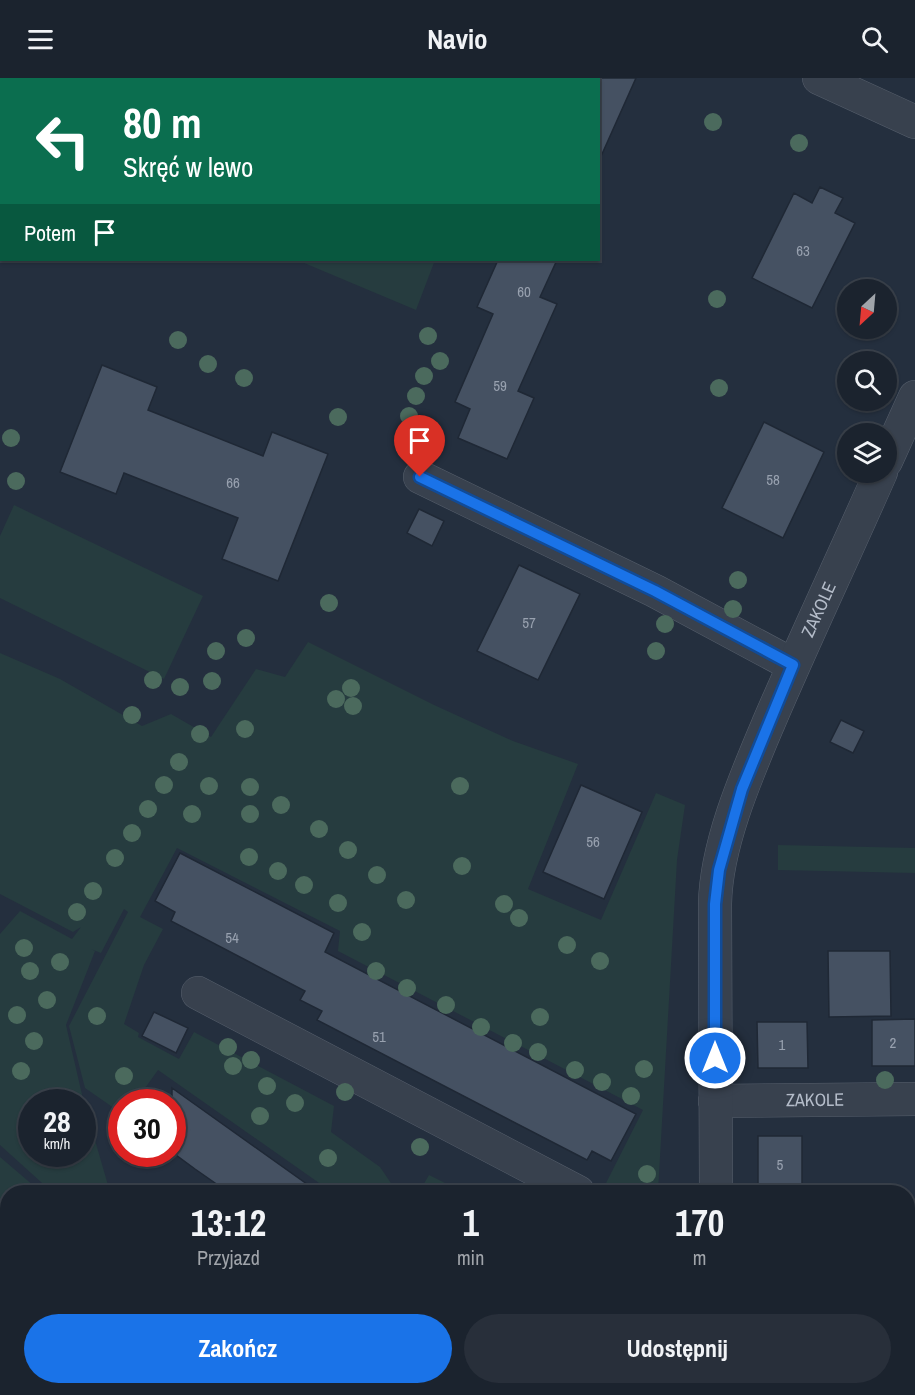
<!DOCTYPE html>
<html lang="pl">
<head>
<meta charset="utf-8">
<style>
	:root { --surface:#1b232e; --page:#282f3a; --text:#f1f3f6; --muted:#a0a4aa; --line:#39404a; --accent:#1a73e8 }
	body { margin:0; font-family:"Archivo Narrow",sans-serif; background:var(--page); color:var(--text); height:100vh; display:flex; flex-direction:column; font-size:22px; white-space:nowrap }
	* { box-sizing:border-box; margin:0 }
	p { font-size:20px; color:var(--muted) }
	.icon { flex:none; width:33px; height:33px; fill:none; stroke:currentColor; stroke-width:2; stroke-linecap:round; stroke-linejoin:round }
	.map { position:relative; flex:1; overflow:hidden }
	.panel { position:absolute; left:0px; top:1107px; width:915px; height:210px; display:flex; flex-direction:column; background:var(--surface); border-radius:24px 24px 0 0; box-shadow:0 2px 4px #0004,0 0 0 2px var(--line) }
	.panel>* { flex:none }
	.hud { position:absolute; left:0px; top:0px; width:600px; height:183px; box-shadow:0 2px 4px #0004,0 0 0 2px var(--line); background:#0b6e4f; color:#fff; overflow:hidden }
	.needle { width:39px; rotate:206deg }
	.fabs { position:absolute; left:837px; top:201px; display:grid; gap:12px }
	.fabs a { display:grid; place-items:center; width:60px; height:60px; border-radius:50%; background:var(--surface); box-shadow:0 2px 4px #0004,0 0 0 2px var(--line); font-size:30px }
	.speed { position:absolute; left:18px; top:1011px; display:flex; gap:12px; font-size:30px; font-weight:700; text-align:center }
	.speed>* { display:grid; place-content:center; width:78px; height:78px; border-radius:50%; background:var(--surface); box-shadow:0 2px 4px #0004,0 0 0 2px var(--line); line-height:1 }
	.speed small { font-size:15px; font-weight:400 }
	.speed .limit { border:9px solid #d22; background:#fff; color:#111 }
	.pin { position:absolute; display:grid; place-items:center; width:51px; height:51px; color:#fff; margin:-62px -26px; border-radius:50% 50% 50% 0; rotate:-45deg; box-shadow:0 0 6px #0007 }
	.pin .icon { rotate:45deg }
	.me { position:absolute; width:66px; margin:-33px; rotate:0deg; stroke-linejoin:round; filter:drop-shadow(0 0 4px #0008) }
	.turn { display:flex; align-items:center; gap:21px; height:126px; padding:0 24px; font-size:27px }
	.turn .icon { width:78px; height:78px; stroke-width:2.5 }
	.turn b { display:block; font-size:42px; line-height:51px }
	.then { display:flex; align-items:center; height:57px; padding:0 24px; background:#0003; gap:12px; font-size:22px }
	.eta { display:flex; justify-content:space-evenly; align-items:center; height:102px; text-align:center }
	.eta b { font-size:36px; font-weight:800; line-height:42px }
	.button { display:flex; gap:12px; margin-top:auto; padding:12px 24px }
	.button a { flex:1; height:69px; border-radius:36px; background:var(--accent); color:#fff; font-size:24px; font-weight:800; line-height:69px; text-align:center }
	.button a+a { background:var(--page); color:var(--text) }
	header { display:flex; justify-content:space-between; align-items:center; height:78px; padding:0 24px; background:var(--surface); font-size:27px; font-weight:800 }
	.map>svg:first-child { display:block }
	.green { fill:#263c3f; fill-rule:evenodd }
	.building { fill:#455162; stroke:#1f2835; stroke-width:1.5 }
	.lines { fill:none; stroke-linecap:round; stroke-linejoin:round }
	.minor-casing { stroke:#565f6c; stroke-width:34 }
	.minor { stroke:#38414e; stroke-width:33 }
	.tree { fill:#4b6a5d }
	.route-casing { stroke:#114b97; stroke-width:15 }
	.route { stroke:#1a73e8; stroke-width:10 }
	.labels { text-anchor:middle; stroke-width:6; stroke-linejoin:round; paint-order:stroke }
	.number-label { font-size:15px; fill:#98a1af }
	.street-label { font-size:18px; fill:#b4bcc9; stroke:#1d2633 }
</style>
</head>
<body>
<header><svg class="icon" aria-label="menu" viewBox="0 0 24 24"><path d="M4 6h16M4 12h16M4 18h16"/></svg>Navio<svg class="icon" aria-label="search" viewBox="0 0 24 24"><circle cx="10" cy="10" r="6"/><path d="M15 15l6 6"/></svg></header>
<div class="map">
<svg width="915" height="1317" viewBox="0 0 915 1317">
	<rect width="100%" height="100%" fill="#242f3e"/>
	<path class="green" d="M 21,0 L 505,0 L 21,1 Z
		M 297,182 L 435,182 L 416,232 Z
		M 14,427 L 203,518 L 164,601 L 0,520 L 0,458 Z
		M 308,564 L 432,626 L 513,663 L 578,686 L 528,811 L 601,842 L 656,715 L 685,727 L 677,782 L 658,1114 L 605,1114 L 602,1113 L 643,1032 L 338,873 L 340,853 L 177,770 L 140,839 L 163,851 L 144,887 L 124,946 L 139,955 L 138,959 L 179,981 L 194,954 L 334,1028 L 331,1054 L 380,1089 L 397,1114 L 332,1114 L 158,992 L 135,1024 L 122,1024 L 121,1035 L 85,1010 L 69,948 L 128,834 L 124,831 L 101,875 L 91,871 L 95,873 L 66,947 L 83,1021 L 110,1114 L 52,1114 L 0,1067 L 0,856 L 20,833 L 72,861 L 81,849 L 73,854 L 0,816 L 0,575 L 60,601 L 142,648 L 171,636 L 211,659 L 256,591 L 285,599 ZM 82,1024 L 82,1076 L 32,1076 L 32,1024 Z
		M 778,767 L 915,770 L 915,795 L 778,792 Z
		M 0,1079 L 41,1114 L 8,1114 L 8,1310 L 97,1310 L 97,1317 L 0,1317 Z
		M 429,1097 L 463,1114 L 419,1114 Z
		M 568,1310 L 666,1310 L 666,1317 L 578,1317 Z"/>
	<path class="building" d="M 598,0 L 636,0 L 598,85 Z
		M 820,109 L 843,120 L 835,135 L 855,145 L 812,230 L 752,200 L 794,115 L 812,125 Z
		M 498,182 L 557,182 L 540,219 L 557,226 L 518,313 L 534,320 L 507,381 L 458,360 L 470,331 L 455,324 L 493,236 L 477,229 Z
		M 102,287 L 157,309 L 148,332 L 263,378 L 272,354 L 328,376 L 278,503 L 222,481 L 238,440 L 124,395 L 116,416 L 60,394 Z
		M 764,344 L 824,374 L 783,460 L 722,430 Z
		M 419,431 L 444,443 L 432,468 L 407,455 Z
		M 519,487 L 580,516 L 538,602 L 477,573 Z
		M 841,642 L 864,653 L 853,675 L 830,664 Z
		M 581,707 L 642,734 L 604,821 L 543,794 Z
		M 180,775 L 334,855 L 325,874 L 636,1036 L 611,1083 L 592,1073 L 587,1082 L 317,942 L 322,933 L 300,922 L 305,913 L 171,843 L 175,834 L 155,823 Z
		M 828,873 L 890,873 L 891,938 L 829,939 Z
		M 154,934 L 188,950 L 176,975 L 142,958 Z
		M 915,941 L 915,988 L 872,988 L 872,942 Z
		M 757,944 L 807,944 L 808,990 L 758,990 Z
		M 172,1010 L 318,1114 L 228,1114 L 195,1091 L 172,1074 Z
		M 758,1058 L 802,1058 L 802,1114 L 776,1114 L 776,1106 L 758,1106 Z"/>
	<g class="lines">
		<defs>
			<g id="minor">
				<path d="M 819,0 L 915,44"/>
				<path d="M 0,22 L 2,18"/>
				<path d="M 886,383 L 915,319"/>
				<path d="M 420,399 L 655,513 L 793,587"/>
				<path d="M 198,915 L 578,1114"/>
				<path id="s1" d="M 715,1023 L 915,1021"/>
				<path id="s2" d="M 716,1114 L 715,826 C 716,767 746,698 769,644 C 805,560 844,478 881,394"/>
				<path d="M 908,1172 L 915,1172"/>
				<path d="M 405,1310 L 415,1317"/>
				<path d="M 719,1310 L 719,1317"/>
			</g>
		</defs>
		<use href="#minor" class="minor-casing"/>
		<use href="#minor" class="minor"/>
	</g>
	<g class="tree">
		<circle cx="713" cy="44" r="9"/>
		<circle cx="799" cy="65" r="9"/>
		<circle cx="717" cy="221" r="9"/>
		<circle cx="428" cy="258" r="9"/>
		<circle cx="178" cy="262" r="9"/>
		<circle cx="440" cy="283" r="9"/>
		<circle cx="208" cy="286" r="9"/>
		<circle cx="424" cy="298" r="9"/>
		<circle cx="244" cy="300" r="9"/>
		<circle cx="719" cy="310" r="9"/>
		<circle cx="416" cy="318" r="9"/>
		<circle cx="409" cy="338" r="9"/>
		<circle cx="338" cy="339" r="9"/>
		<circle cx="11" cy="360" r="9"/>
		<circle cx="16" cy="403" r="9"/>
		<circle cx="738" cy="502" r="9"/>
		<circle cx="329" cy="525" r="9"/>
		<circle cx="733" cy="531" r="9"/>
		<circle cx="665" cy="546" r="9"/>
		<circle cx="246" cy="560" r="9"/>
		<circle cx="216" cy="573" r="9"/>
		<circle cx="656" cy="573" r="9"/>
		<circle cx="153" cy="602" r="9"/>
		<circle cx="212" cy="603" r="9"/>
		<circle cx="180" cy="609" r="9"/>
		<circle cx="351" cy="610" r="9"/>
		<circle cx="336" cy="621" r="9"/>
		<circle cx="353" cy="628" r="9"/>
		<circle cx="132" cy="637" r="9"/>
		<circle cx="245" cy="651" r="9"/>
		<circle cx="200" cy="656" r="9"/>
		<circle cx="179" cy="684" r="9"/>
		<circle cx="164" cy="707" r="9"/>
		<circle cx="209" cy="708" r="9"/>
		<circle cx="460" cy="708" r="9"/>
		<circle cx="250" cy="709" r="9"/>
		<circle cx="281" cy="727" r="9"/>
		<circle cx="148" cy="731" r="9"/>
		<circle cx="192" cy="736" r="9"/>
		<circle cx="250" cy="736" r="9"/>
		<circle cx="319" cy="751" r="9"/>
		<circle cx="132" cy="755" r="9"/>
		<circle cx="348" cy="772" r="9"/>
		<circle cx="249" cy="779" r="9"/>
		<circle cx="115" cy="780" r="9"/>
		<circle cx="462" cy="788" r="9"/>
		<circle cx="278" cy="793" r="9"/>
		<circle cx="377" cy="797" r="9"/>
		<circle cx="304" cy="807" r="9"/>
		<circle cx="93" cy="813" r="9"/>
		<circle cx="406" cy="822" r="9"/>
		<circle cx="338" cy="825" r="9"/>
		<circle cx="504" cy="826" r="9"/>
		<circle cx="77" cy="834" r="9"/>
		<circle cx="519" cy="840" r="9"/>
		<circle cx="362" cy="854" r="9"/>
		<circle cx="567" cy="867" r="9"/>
		<circle cx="24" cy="870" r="9"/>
		<circle cx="600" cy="883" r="9"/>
		<circle cx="60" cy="884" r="9"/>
		<circle cx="30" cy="893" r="9"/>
		<circle cx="376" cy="893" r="9"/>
		<circle cx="407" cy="910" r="9"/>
		<circle cx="47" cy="922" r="9"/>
		<circle cx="446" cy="927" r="9"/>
		<circle cx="17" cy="937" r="9"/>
		<circle cx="97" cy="938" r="9"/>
		<circle cx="540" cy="939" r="9"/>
		<circle cx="481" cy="949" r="9"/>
		<circle cx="34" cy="963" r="9"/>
		<circle cx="513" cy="965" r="9"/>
		<circle cx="228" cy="969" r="9"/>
		<circle cx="538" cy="974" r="9"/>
		<circle cx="251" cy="982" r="9"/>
		<circle cx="233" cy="988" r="9"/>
		<circle cx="644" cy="991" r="9"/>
		<circle cx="575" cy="992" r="9"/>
		<circle cx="21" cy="993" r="9"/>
		<circle cx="124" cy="998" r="9"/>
		<circle cx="885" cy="1002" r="9"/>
		<circle cx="602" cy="1004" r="9"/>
		<circle cx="267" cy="1008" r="9"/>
		<circle cx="345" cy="1014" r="9"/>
		<circle cx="631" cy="1018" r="9"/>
		<circle cx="295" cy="1025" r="9"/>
		<circle cx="260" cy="1038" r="9"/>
		<circle cx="420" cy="1069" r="9"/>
		<circle cx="328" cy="1080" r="9"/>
		<circle cx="647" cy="1096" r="9"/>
	</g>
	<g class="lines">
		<defs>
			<path id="route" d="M 420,399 L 655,513 L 793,587 L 742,711 L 719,792 L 715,826 L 715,980"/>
		</defs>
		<use href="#route" class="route-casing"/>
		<use href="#route" class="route"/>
	</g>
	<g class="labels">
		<g class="number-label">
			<text x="803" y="178">63</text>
			<text x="524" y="219">60</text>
			<text x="500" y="313">59</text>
			<text x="773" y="407">58</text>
			<text x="233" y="410">66</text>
			<text x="529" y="550">57</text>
			<text x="593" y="769">56</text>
			<text x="232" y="865">54</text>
			<text x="379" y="964">51</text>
			<text x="893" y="970">2</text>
			<text x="782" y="972">1</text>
			<text x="780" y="1092">5</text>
		</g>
		<g class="street-label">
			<text dy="6" stroke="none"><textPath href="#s2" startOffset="602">ZAKOLE</textPath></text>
			<text dy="6" stroke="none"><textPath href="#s1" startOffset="100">ZAKOLE</textPath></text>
		</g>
	</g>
</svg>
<div class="fabs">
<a><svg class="needle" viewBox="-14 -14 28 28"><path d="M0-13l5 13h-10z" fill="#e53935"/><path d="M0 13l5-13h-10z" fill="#a0a4aa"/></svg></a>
<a><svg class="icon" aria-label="search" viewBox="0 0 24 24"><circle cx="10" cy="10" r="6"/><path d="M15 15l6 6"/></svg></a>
<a><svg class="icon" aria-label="layers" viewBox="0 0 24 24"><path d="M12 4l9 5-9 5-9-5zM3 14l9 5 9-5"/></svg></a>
</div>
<div class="speed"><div>28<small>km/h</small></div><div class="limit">30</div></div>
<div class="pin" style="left:420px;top:399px;background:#d93025"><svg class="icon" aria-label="arrive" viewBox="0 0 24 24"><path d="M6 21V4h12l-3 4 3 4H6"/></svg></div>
<svg class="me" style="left:715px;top:980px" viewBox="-20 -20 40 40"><circle r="17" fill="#1a73e8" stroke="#fff" stroke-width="3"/><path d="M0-11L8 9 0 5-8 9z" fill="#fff"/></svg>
<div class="hud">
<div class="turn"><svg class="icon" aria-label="left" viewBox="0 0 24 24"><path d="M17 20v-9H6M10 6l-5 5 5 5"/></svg><div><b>80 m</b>Skręć w lewo</div></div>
<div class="then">Potem<svg class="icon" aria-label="arrive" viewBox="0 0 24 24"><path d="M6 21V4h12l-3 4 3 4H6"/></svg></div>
</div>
<section class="panel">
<div class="eta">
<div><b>13:12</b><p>Przyjazd</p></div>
<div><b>1</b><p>min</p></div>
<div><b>170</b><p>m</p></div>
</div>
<div class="button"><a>Zakończ</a><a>Udostępnij</a></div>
</section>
</div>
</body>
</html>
